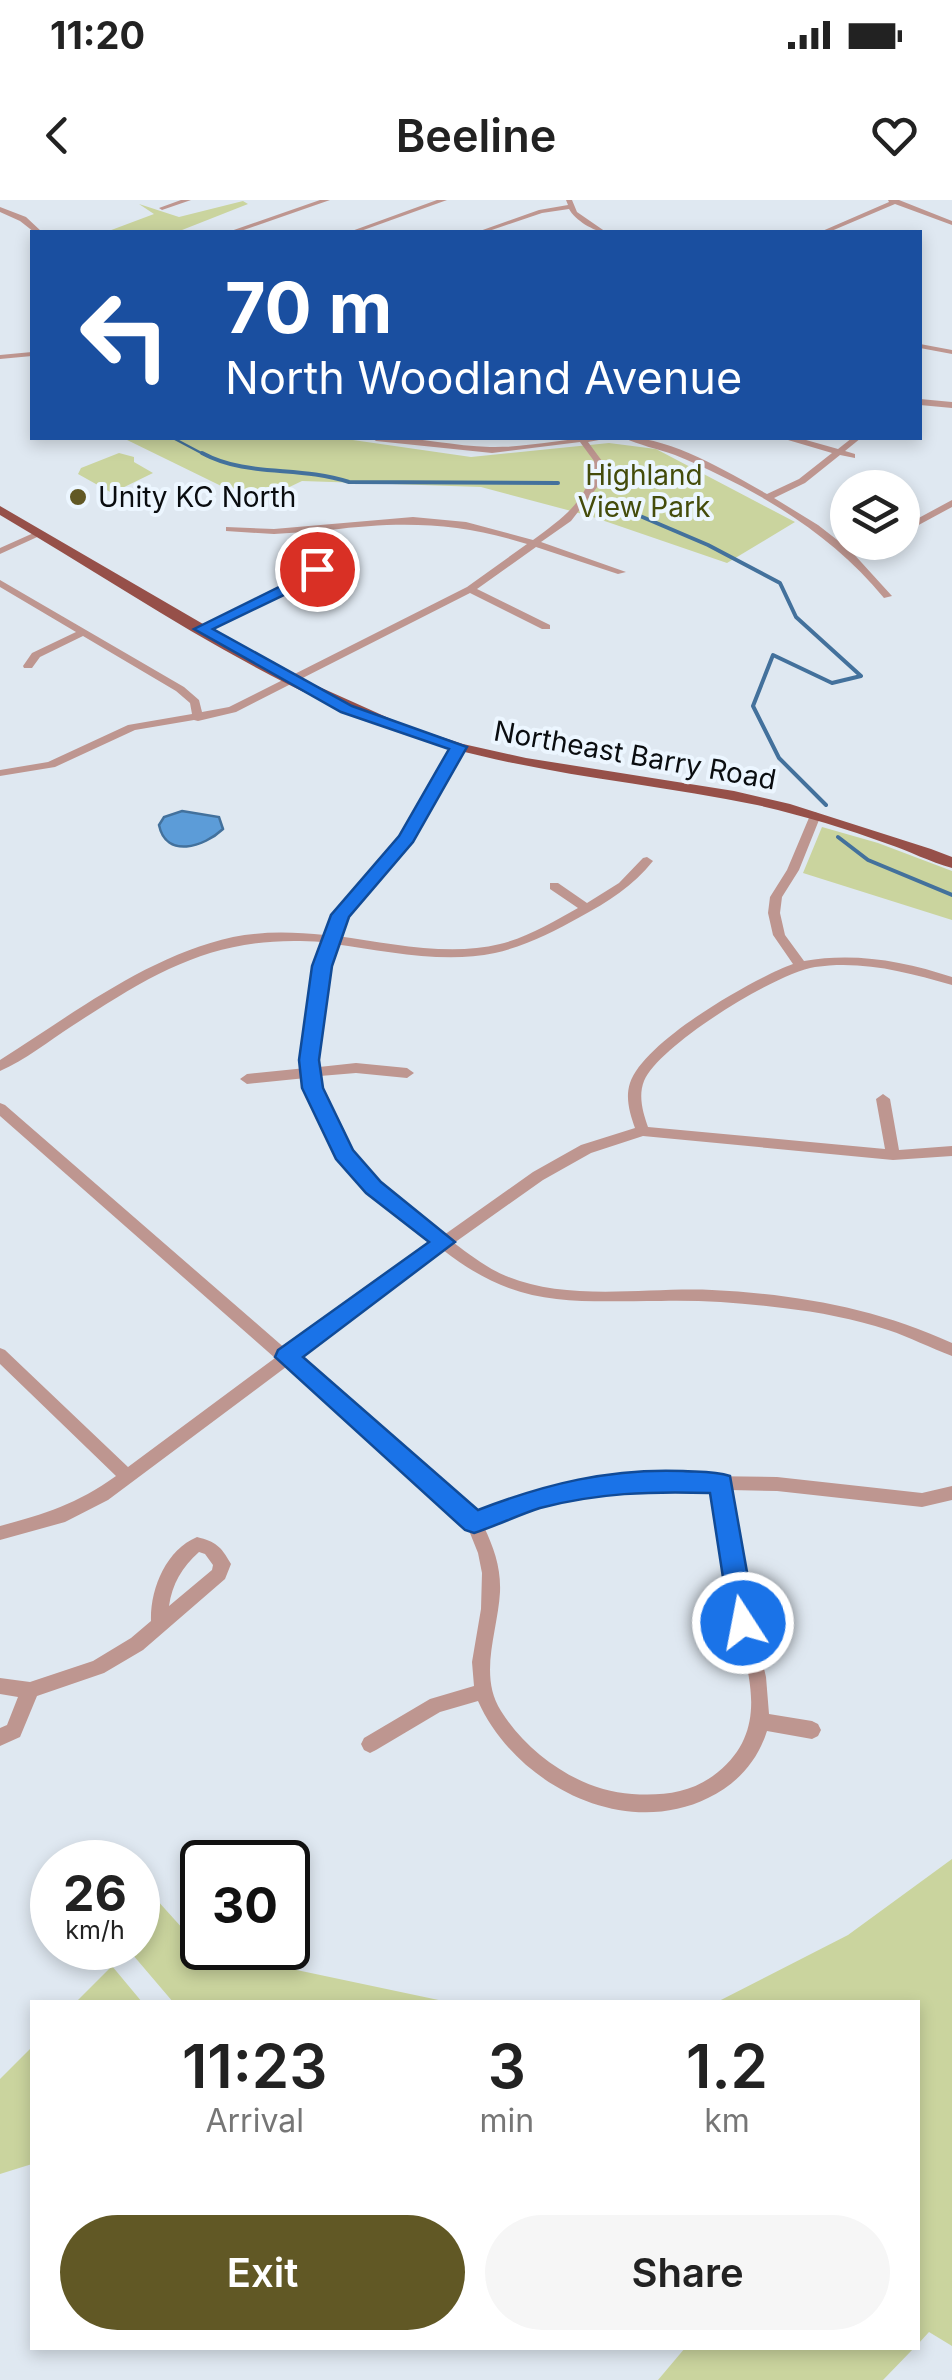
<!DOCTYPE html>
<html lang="en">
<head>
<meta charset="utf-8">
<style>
	:root { --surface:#fff; --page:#f6f6f6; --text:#222; --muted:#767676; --accent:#615825 }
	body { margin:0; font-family:Inter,sans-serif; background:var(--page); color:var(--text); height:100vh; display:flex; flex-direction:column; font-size:38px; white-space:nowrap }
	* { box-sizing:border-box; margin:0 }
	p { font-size:32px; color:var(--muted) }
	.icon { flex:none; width:55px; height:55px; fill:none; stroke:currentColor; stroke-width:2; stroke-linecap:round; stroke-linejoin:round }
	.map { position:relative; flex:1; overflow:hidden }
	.details { position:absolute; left:30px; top:1800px; width:890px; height:350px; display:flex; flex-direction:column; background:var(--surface); border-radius:0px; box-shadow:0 5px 15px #0003 }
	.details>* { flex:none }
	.hud { position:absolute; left:30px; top:30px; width:892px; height:210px; border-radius:0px; box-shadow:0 5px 15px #0003; background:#1a4fa0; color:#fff; overflow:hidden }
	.controls { position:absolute; left:830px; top:270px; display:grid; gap:20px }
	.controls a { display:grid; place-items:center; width:90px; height:90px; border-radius:50%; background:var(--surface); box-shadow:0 5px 15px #0003; font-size:50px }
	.speed { position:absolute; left:30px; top:1640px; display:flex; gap:20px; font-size:50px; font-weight:700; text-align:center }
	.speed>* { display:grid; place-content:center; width:130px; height:130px; border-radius:50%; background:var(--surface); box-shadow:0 5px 15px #0003; line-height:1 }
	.speed small { font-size:25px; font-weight:400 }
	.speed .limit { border:5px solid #111; border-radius:15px; background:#fff; color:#111 }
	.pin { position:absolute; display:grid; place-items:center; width:85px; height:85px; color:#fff; margin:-42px; border:5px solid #fff; border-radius:50%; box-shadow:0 2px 10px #0007 }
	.me { position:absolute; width:110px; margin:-55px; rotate:349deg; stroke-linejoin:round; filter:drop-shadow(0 0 8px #0008) }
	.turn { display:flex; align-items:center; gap:35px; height:210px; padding:0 30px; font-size:45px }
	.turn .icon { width:130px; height:130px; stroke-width:2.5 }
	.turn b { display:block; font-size:70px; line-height:85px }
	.eta { display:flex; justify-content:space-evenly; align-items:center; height:170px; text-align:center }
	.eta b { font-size:60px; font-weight:600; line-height:70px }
	.action { display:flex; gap:20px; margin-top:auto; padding:20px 30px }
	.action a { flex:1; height:115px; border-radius:60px; background:var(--accent); color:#fff; font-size:40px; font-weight:600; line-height:115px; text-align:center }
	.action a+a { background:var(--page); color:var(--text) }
	.status { display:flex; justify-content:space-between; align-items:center; height:70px; padding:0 50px; background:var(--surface); direction:ltr }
	.status svg { height:28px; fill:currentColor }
	header { display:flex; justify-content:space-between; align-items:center; height:130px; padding:0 30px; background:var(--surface); font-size:45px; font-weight:600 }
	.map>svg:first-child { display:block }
	.green { fill:#cad49e }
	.water { fill:#5c9cd8; stroke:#43719c; stroke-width:2.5 }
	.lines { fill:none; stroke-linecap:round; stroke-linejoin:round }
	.stream-far1 { stroke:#43719c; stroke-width:2.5 }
	.stream { stroke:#43719c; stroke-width:4 }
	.minor { fill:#be9690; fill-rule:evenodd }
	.major { fill:#965049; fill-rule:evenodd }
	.route { fill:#1a73e8; stroke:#114b97; stroke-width:2.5 }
	.poi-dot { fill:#615825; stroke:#ecf6ff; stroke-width:4 }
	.labels { text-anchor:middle; stroke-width:8; stroke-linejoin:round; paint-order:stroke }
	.far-park-label { font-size:28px; fill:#444c0b; stroke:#ecf6ff }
	.far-poi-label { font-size:28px; fill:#0a0d10; stroke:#ecf6ff; text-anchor:start }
	.far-street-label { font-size:28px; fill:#0a0d10; stroke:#ecf6ff }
</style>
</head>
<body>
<div class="status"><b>11:20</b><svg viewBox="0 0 49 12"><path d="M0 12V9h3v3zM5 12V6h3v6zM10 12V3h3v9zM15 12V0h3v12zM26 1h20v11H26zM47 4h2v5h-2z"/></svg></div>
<header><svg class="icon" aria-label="back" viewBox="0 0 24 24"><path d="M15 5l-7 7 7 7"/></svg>Beeline<svg class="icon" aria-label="heart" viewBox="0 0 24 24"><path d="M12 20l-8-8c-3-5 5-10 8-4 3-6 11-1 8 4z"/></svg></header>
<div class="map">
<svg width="952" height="2180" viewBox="0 0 952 2180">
	<rect width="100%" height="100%" fill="#dfe8f1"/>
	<path class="green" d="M 243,1 L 248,4 L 177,32 L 106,32 L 154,14 L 139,4 L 179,17 Z
		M 123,238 L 339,238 L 471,257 L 609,243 L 656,249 L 795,322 L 727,363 L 590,316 L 481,287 L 302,281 L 256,303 Z
		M 119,253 L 134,257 L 134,262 L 153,273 L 112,293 L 78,274 L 81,268 Z
		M 822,627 L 878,643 L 952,671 L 952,720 L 803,673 Z
		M 952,1659 L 952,2146 L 929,2132 L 918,2144 L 918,1802 L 717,1802 L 848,1735 Z
		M 138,1679 L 202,1750 L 448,1802 L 173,1802 L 127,1748 L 138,1748 Z
		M 112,1766 L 142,1802 L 76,1802 Z
		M 32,1847 L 32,1964 L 0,1974 L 0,1879 Z
		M 685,2148 L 914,2148 L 883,2180 L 658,2180 Z"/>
	<path class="water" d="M 182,611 L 219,617 L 223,629 C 204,647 166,659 159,625 L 164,617 Z"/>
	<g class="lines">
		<path class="stream-far1" d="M 173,238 L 207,256"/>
		<path class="stream" d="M 202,253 C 248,278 298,265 349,282 L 558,283
			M 626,310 L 708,345 L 780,383 L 796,417 L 861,476 L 832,483 L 773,455 L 753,506 L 779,558 L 826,605
			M 838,637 L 868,660 L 952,695"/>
		<path class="minor" d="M 181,0 L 191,0 L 162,10 L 159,8 Z
			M 320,0 L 330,0 L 238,32 L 228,32 Z
			M 437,0 L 447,0 L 358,32 L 349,32 Z
			M 566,0 L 572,0 L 577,12 L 606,32 C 594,32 575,20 569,9 L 542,13 L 486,32 L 477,32 L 539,10 L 568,5 Z
			M 888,0 L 899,0 L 952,21 L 952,25 L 895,4 L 829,32 L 820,32 L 889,2 Z
			M 0,7 L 26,17 L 42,32 L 34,32 L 20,21 L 0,12 Z
			M 920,144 L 952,150 L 952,154 L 920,148 Z
			M 32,152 L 32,156 L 0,159 L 0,155 Z
			M 920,199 L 952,202 L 952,208 L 920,205 Z
			M 372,238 C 411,235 450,246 490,247 C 526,248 563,238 600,238 L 599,240 L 588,242 L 602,261 L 598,286 L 571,321 L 541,342 L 626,372 L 618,374 L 536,347 L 477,389 L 550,425 L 550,429 L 542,429 L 470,393 L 236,512 L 198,521 L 194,520 L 135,530 L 55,567 L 0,576 L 0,570 L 48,562 L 128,525 L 192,514 L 190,503 L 176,491 L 83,436 L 40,457 L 32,468 L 24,468 L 23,466 L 32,453 L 76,432 L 0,387 L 0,380 L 184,487 L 199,500 L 202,512 L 229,507 L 467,387 L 527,344 C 458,322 401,321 329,330 C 330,336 333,347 331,354 C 324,381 229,422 202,432 L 198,431 L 198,427 C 224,415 313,380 321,354 C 323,348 321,338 320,331 L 274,334 L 226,331 L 226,327 L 274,329 L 413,317 L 466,322 L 533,340 C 564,317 588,301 594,261 L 580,242 L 492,253 L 376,241 Z
			M 624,238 C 667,235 729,273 767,294 L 799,279 L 832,253 L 788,240 L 787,238 L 799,238 L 838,249 L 852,238 L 861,238 L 845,251 L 855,254 L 855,258 L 840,255 L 805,283 L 774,298 L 818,325 L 845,346 L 859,342 L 875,342 L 851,351 L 892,396 L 884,398 C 829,331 754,288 675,255 C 658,249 639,245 624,238 Z
			M 952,300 L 952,307 L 902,334 L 902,327 Z
			M 38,331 L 46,333 L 0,354 L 0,348 Z
			M 458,544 L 463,547 C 447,579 432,614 409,643 C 384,674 353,699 337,736 C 390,743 448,757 500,744 C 528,737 553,722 578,708 L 550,689 L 550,683 L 558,683 L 587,703 L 619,683 L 643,658 L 647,657 L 653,661 C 633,686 608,702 580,717 C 553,732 526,746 495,753 C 443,764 386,751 334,744 C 322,783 317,826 319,867 L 356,863 L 407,868 L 414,873 L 407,878 L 356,873 L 320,876 C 334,952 386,990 444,1035 L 533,972 L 581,945 L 635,928 C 630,914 625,898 630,883 C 644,841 752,779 793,764 L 773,735 L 768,713 L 770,697 L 787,670 L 811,613 L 815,612 L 821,615 L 799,670 L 782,697 L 780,713 L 785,735 L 804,761 C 854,752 904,761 952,777 L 952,785 C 907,772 862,760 815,767 C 776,773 659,845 644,881 C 638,896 643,913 648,927 L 885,949 L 876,899 L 883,894 L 890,899 L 899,950 L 952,946 L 952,956 L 893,960 L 643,936 L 591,953 L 543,980 L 454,1043 C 470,1055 487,1068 506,1076 C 566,1102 648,1087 712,1090 C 795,1094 876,1108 952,1143 L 952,1156 C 930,1148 910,1137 888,1130 C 854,1119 819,1112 783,1108 C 743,1103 702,1100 661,1101 C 572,1101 518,1109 443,1050 L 297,1159 L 476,1315 L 562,1284 L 622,1275 L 777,1277 L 922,1293 L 952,1286 L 952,1300 L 922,1307 L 777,1291 L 730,1290 L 744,1383 L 766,1477 L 769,1514 L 812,1521 L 818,1524 L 821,1530 L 818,1536 L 812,1539 L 767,1531 C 757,1562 737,1584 708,1598 C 623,1640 515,1584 478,1501 L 440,1512 L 376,1550 L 370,1553 L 364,1550 L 361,1544 L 364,1538 L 430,1499 L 474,1486 L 472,1462 L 481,1409 L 482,1373 L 478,1353 L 468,1328 L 286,1167 L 108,1300 L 65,1322 L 0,1340 L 0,1326 C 45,1314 77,1304 116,1276 L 0,1164 L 0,1148 L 5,1150 L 128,1267 L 275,1158 L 0,916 L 0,903 L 5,905 L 287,1150 L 433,1042 C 373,995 323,956 306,878 L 247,884 L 240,879 L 247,874 L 306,868 C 304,827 309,782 322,742 C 217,734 158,770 72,826 C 49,841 25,860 0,871 L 0,860 C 73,814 147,756 233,737 C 263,731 294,732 325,735 L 348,696 L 409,627 L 453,547 ZM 622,1289 L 714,1290 C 718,1325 722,1361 729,1395 C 742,1457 777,1524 718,1572 C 693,1593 663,1596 632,1594 C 580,1591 528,1554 501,1511 C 478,1475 498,1431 500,1392 C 501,1368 494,1348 484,1327 L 562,1298 Z
			M 197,1337 C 216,1342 221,1346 231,1364 L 225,1379 L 143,1450 L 104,1473 L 37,1496 L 20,1537 L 0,1546 L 0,1528 L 7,1525 L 18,1497 L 0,1494 L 0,1478 L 30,1482 L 93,1461 L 131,1438 L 151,1421 C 150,1389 166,1350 197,1337 ZM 199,1352 L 205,1354 L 213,1365 L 212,1370 L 169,1406 C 172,1384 182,1367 199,1352 Z"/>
		<path class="major" d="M 0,306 L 284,471 L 402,524 L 463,544 L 526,558 L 734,591 L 790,604 L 931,649 L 952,657 L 952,668 C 930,662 909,651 888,644 C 845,628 801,615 757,605 C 635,580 511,573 393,530 C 253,479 128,390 0,315 Z"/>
	</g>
	<path class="route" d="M 312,366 L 324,369 L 305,385 L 213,429 L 352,506 L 467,547 L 413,642 L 349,717 L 332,766 L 319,860 L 323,888 L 353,950 L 381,982 L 455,1042 L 303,1157 L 478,1310 C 545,1284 610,1268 683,1271 C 699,1272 715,1271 730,1276 L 756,1423 L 753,1431 L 743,1435 L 734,1431 L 730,1423 L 710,1293 C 651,1291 597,1293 540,1308 C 518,1315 496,1326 474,1333 L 465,1330 L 275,1157 L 278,1150 L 429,1042 L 366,993 L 336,959 L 302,888 L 299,860 L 312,766 L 331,715 L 399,636 L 449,549 L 341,512 L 194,429 L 295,379 Z"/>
	<circle class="poi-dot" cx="78" cy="297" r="10"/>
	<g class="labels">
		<g class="far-park-label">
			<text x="644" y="285">Highland<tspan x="644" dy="32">View Park</tspan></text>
		</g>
		<g class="far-poi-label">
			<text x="98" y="307">Unity KC North</text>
		</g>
		<g class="far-street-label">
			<text transform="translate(635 555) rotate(10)" y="10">Northeast Barry Road</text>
		</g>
	</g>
</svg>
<div class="controls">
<a><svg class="icon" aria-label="layers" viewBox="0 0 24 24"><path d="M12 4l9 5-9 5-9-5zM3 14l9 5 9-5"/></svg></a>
</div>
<div class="speed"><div>26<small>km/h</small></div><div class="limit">30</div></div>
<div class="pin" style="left:317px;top:369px;background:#d93025"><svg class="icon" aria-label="arrive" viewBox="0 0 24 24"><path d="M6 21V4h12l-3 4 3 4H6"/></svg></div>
<svg class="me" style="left:743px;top:1423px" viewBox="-20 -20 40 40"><circle r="17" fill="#1a73e8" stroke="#fff" stroke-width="3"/><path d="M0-11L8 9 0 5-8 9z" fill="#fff"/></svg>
<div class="hud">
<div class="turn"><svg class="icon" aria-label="left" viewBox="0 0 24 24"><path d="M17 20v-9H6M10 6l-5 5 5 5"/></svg><div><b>70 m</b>North Woodland Avenue</div></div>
</div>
<section class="details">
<div class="eta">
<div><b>11:23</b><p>Arrival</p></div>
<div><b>3</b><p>min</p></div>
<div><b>1.2</b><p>km</p></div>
</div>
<div class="action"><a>Exit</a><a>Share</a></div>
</section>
</div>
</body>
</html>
